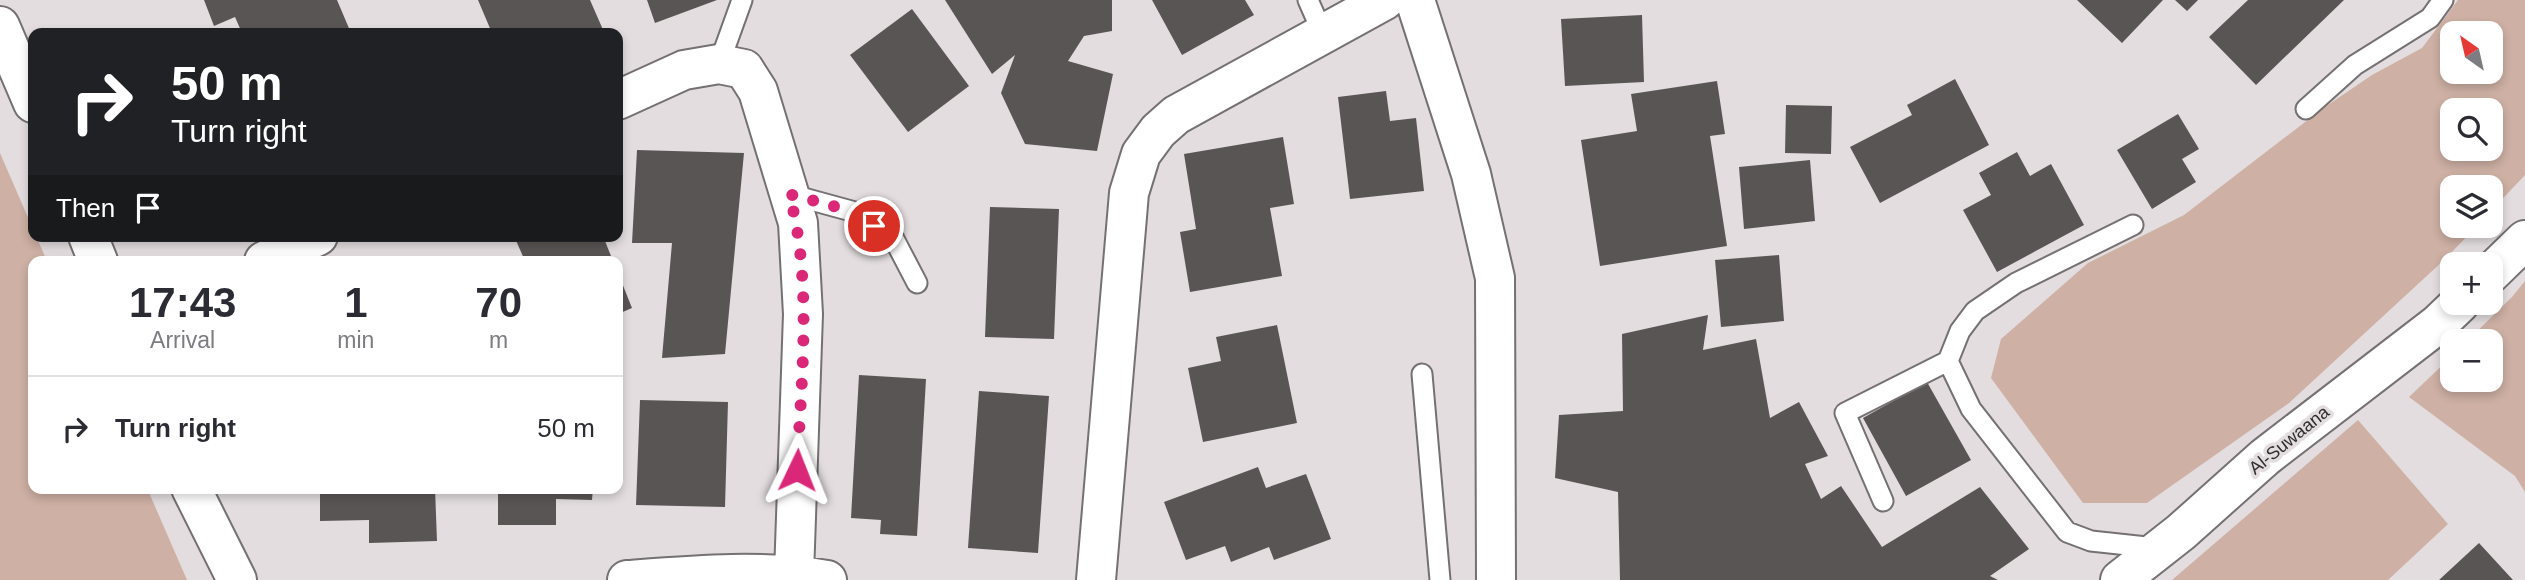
<!DOCTYPE html>
<html lang="en">
<head>
<meta charset="utf-8">
<style>
	:root { --surface:#fff; --page:#f2f2f3; --text:#2b2b33; --muted:#7c7c81; --line:#e1e1e2 }
	body { margin:0; font-family:Arial,sans-serif; background:var(--page); color:var(--text); height:100vh; display:flex; flex-direction:column; font-size:26px; white-space:nowrap }
	* { box-sizing:border-box; margin:0 }
	p { font-size:23px; color:var(--muted) }
	.icon { flex:none; width:38px; height:38px; fill:none; stroke:currentColor; stroke-width:2; stroke-linecap:round; stroke-linejoin:round }
	.map { position:relative; flex:1; overflow:hidden }
	.side { position:absolute; left:28px; top:256px; width:595px; height:238px; display:flex; flex-direction:column; background:var(--surface); border-radius:14px; box-shadow:0 4px 10px #0003 }
	.side>* { flex:none }
	.top-card { position:absolute; left:28px; top:28px; width:595px; height:214px; border-radius:14px; box-shadow:0 4px 10px #0003; background:#202124; color:#fff; overflow:hidden }
	.needle { width:46px; rotate:326deg }
	.buttons { position:absolute; left:2440px; top:21px; display:grid; gap:14px }
	.buttons a { display:grid; place-items:center; width:63px; height:63px; border-radius:14px; background:var(--surface); box-shadow:0 4px 10px #0003; font-size:35px }
	.pin { position:absolute; display:grid; place-items:center; width:60px; height:60px; color:#fff; margin:-30px; border:4px solid #fff; border-radius:50%; box-shadow:0 2px 7px #0007 }
	.me { position:absolute; width:77px; margin:-38px; rotate:2deg; stroke-linejoin:round; filter:drop-shadow(0 0 5px #0008) }
	.turn { display:flex; align-items:center; gap:24px; height:147px; padding:0 28px; font-size:32px }
	.turn .icon { width:91px; height:91px; stroke-width:2.5 }
	.turn b { display:block; font-size:49px; line-height:60px }
	.then { display:flex; align-items:center; height:66px; padding:0 28px; background:#0003; gap:14px; font-size:26px }
	.eta { display:flex; justify-content:space-evenly; align-items:center; height:119px; text-align:center }
	.eta b { font-size:42px; font-weight:700; line-height:49px }
	ul { padding:0; list-style:none }
	li { display:flex; align-items:center; gap:21px; height:105px; padding:0 28px; border-top:2px solid var(--line) }
	li div { flex:1 }
	li b { display:block; font-size:26px }
	li em { font-style:normal }
	.map>svg:first-child { display:block }
	.green { fill:#ceb0a4; fill-rule:evenodd }
	.building { fill:#5a5555 }
	.lines { fill:none; stroke-linecap:round; stroke-linejoin:round }
	.service-casing { stroke:#757071; stroke-width:23 }
	.minor-casing { stroke:#757071; stroke-width:42 }
	.service { stroke:#fff; stroke-width:19 }
	.minor { stroke:#fff; stroke-width:38 }
	.route { stroke:#db2777; stroke-width:12; stroke-dasharray:0 21.6 }
	.labels { text-anchor:middle; stroke-width:7; stroke-linejoin:round; paint-order:stroke }
	.street-label { font-size:18px; fill:#2f2d2e; stroke:#e3dddf }
</style>
</head>
<body>
<div class="map">
<svg width="2525" height="580" viewBox="0 0 2525 580">
	<rect width="100%" height="100%" fill="#e3dddf"/>
	<path class="green" d="M 2458,0 L 2525,0 L 2525,175 L 2490,212 L 2490,187 L 2452,187 L 2452,226 L 2477,226 L 2444,260 L 2289,403 L 2147,503 L 2083,503 L 1991,378 L 2001,339 L 2088,263 L 2184,215 L 2322,109 L 2372,75 L 2422,48 ZM 2452,33 L 2490,33 L 2490,72 L 2452,72 ZM 2452,110 L 2490,110 L 2490,149 L 2452,149 Z
		M 0,153 L 33,229 L 33,236 L 36,236 L 47,261 L 33,261 L 33,488 L 147,488 L 187,580 L 0,580 Z
		M 2525,281 L 2525,492 L 2515,476 L 2409,397 L 2452,356 L 2452,380 L 2490,380 L 2490,341 L 2467,341 L 2512,297 Z
		M 2358,420 L 2448,524 L 2388,580 L 2172,580 Z"/>
	<path class="building" d="M 204,0 L 337,0 L 351,33 L 242,33 L 235,17 L 214,26 Z
		M 478,0 L 590,0 L 604,32 L 492,33 Z
		M 647,0 L 717,0 L 655,23 Z
		M 945,0 L 1112,0 L 1112,31 L 1084,36 L 1068,61 L 1113,74 L 1097,151 L 1025,144 L 1001,93 L 1015,55 L 992,74 Z
		M 1152,0 L 1245,0 L 1254,15 L 1182,55 Z
		M 2077,0 L 2163,0 L 2122,43 Z
		M 2175,0 L 2198,0 L 2187,11 Z
		M 2248,0 L 2344,0 L 2256,85 L 2209,37 Z
		M 912,9 L 969,86 L 908,132 L 850,55 Z
		M 1642,15 L 1644,82 L 1565,86 L 1561,19 Z
		M 1955,79 L 1989,145 L 1880,203 L 1850,147 L 1912,115 L 1907,105 Z
		M 1717,81 L 1725,134 L 1710,136 L 1727,246 L 1600,266 L 1581,140 L 1637,131 L 1631,94 Z
		M 1386,91 L 1390,121 L 1416,118 L 1424,191 L 1350,199 L 1338,97 Z
		M 1786,105 L 1832,106 L 1831,154 L 1785,153 Z
		M 2178,114 L 2199,149 L 2182,159 L 2196,182 L 2152,209 L 2117,150 Z
		M 1283,137 L 1294,204 L 1270,208 L 1282,276 L 1190,292 L 1180,232 L 1196,229 L 1184,154 Z
		M 637,150 L 744,153 L 725,354 L 662,358 L 672,243 L 632,243 Z
		M 2017,152 L 2030,176 L 2051,164 L 2084,225 L 1997,272 L 1963,210 L 1991,195 L 1979,173 Z
		M 1810,160 L 1815,221 L 1744,229 L 1739,167 Z
		M 990,207 L 1059,209 L 1054,339 L 985,337 Z
		M 514,236 L 603,236 L 613,261 L 525,261 Z
		M 1779,255 L 1784,321 L 1721,327 L 1715,260 Z
		M 618,273 L 632,308 L 618,314 Z
		M 1708,315 L 1703,350 L 1756,339 L 1770,418 L 1799,402 L 1828,456 L 1805,464 L 1821,499 L 1841,486 L 1882,547 L 1980,487 L 2029,549 L 1990,576 L 1998,580 L 1620,580 L 1618,492 L 1555,478 L 1559,415 L 1623,411 L 1622,334 Z
		M 1277,325 L 1297,423 L 1203,442 L 1188,368 L 1221,361 L 1216,337 Z
		M 859,375 L 926,379 L 917,536 L 880,534 L 881,520 L 851,518 Z
		M 1927,382 L 1971,460 L 1906,496 L 1863,418 Z
		M 979,391 L 1049,396 L 1038,553 L 968,548 Z
		M 640,400 L 728,402 L 725,507 L 636,505 Z
		M 1258,467 L 1266,488 L 1306,474 L 1331,539 L 1274,560 L 1269,547 L 1231,562 L 1225,546 L 1186,560 L 1164,502 Z
		M 320,488 L 435,488 L 437,541 L 369,543 L 369,520 L 320,521 Z
		M 498,488 L 593,488 L 592,500 L 556,499 L 556,525 L 498,525 Z
		M 2479,543 L 2513,580 L 2439,580 Z"/>
	<g class="lines">
		<defs>
			<path id="service" d="M 1308,0 L 1323,34
				M 719,64 L 742,0
				M 2306,109 L 2355,65 L 2430,18 L 2443,0
				M 789,194 L 855,212 L 894,239 L 917,283
				M 2133,225 L 2016,283 L 1975,311 L 1960,331 L 1948,361 L 1971,409 L 2067,532 L 2091,541 L 2156,548
				M 1422,374 L 1440,580
				M 1883,501 L 1845,413 L 1948,361"/>
			<path id="minor" d="M 1415,0 L 1471,174 L 1495,278 L 1496,580
				M 0,26 L 33,103
				M 618,100 L 684,70 L 719,64 L 744,69 L 758,91 L 798,223 L 803,314 L 794,575
				M 88,236 L 98,261
				M 264,261 L 318,236
				M 2490,274 L 2525,240
				M 191,488 L 237,580
				M 627,580 C 693,575 762,569 827,580
				M 1096,580 L 1129,193 L 1141,154 L 1158,131 L 1176,115 L 1385,0
				M 2120,580 L 2181,532 L 2265,457 L 2438,324 L 2460,303"/>
		</defs>
		<use href="#service" class="service-casing"/>
		<use href="#minor" class="minor-casing"/>
		<use href="#service" class="service"/>
		<use href="#minor" class="minor"/>
	</g>
	<g class="lines">
		<path class="route" d="M 797,470 C 801,384 813,277 789,194 L 855,212 L 874,226"/>
	</g>
	<g class="labels">
		<g class="street-label">
			<text transform="translate(2289 440) rotate(-39)" y="6">Al-Suwaana</text>
		</g>
	</g>
</svg>
<div class="buttons">
<a><svg class="needle" viewBox="-14 -14 28 28"><path d="M0-13l5 13h-10z" fill="#e53935"/><path d="M0 13l5-13h-10z" fill="#7c7c81"/></svg></a>
<a><svg class="icon" aria-label="search" viewBox="0 0 24 24"><circle cx="10" cy="10" r="6"/><path d="M15 15l6 6"/></svg></a>
<a><svg class="icon" aria-label="layers" viewBox="0 0 24 24"><path d="M12 4l9 5-9 5-9-5zM3 14l9 5 9-5"/></svg></a>
<a>+</a>
<a>−</a>
</div>
<div class="pin" style="left:874px;top:226px;background:#d93025"><svg class="icon" aria-label="arrive" viewBox="0 0 24 24"><path d="M6 21V4h12l-3 4 3 4H6"/></svg></div>
<svg class="me" style="left:797px;top:470px" viewBox="-20 -20 40 40"><path d="M0-17L14 15 0 8-14 15z" fill="#db2777" stroke="#fff" stroke-width="4"/></svg>
<div class="top-card">
<div class="turn"><svg class="icon" aria-label="right" viewBox="0 0 24 24"><path d="M7 20v-9h11M14 6l5 5-5 5"/></svg><div><b>50 m</b>Turn right</div></div>
<div class="then">Then<svg class="icon" aria-label="arrive" viewBox="0 0 24 24"><path d="M6 21V4h12l-3 4 3 4H6"/></svg></div>
</div>
<section class="side">
<div class="eta">
<div><b>17:43</b><p>Arrival</p></div>
<div><b>1</b><p>min</p></div>
<div><b>70</b><p>m</p></div>
</div>
<ul>
<li><svg class="icon" aria-label="right" viewBox="0 0 24 24"><path d="M7 20v-9h11M14 6l5 5-5 5"/></svg><div><b>Turn right</b></div><em>50 m</em></li>
</ul>
</section>
</div>
</body>
</html>
